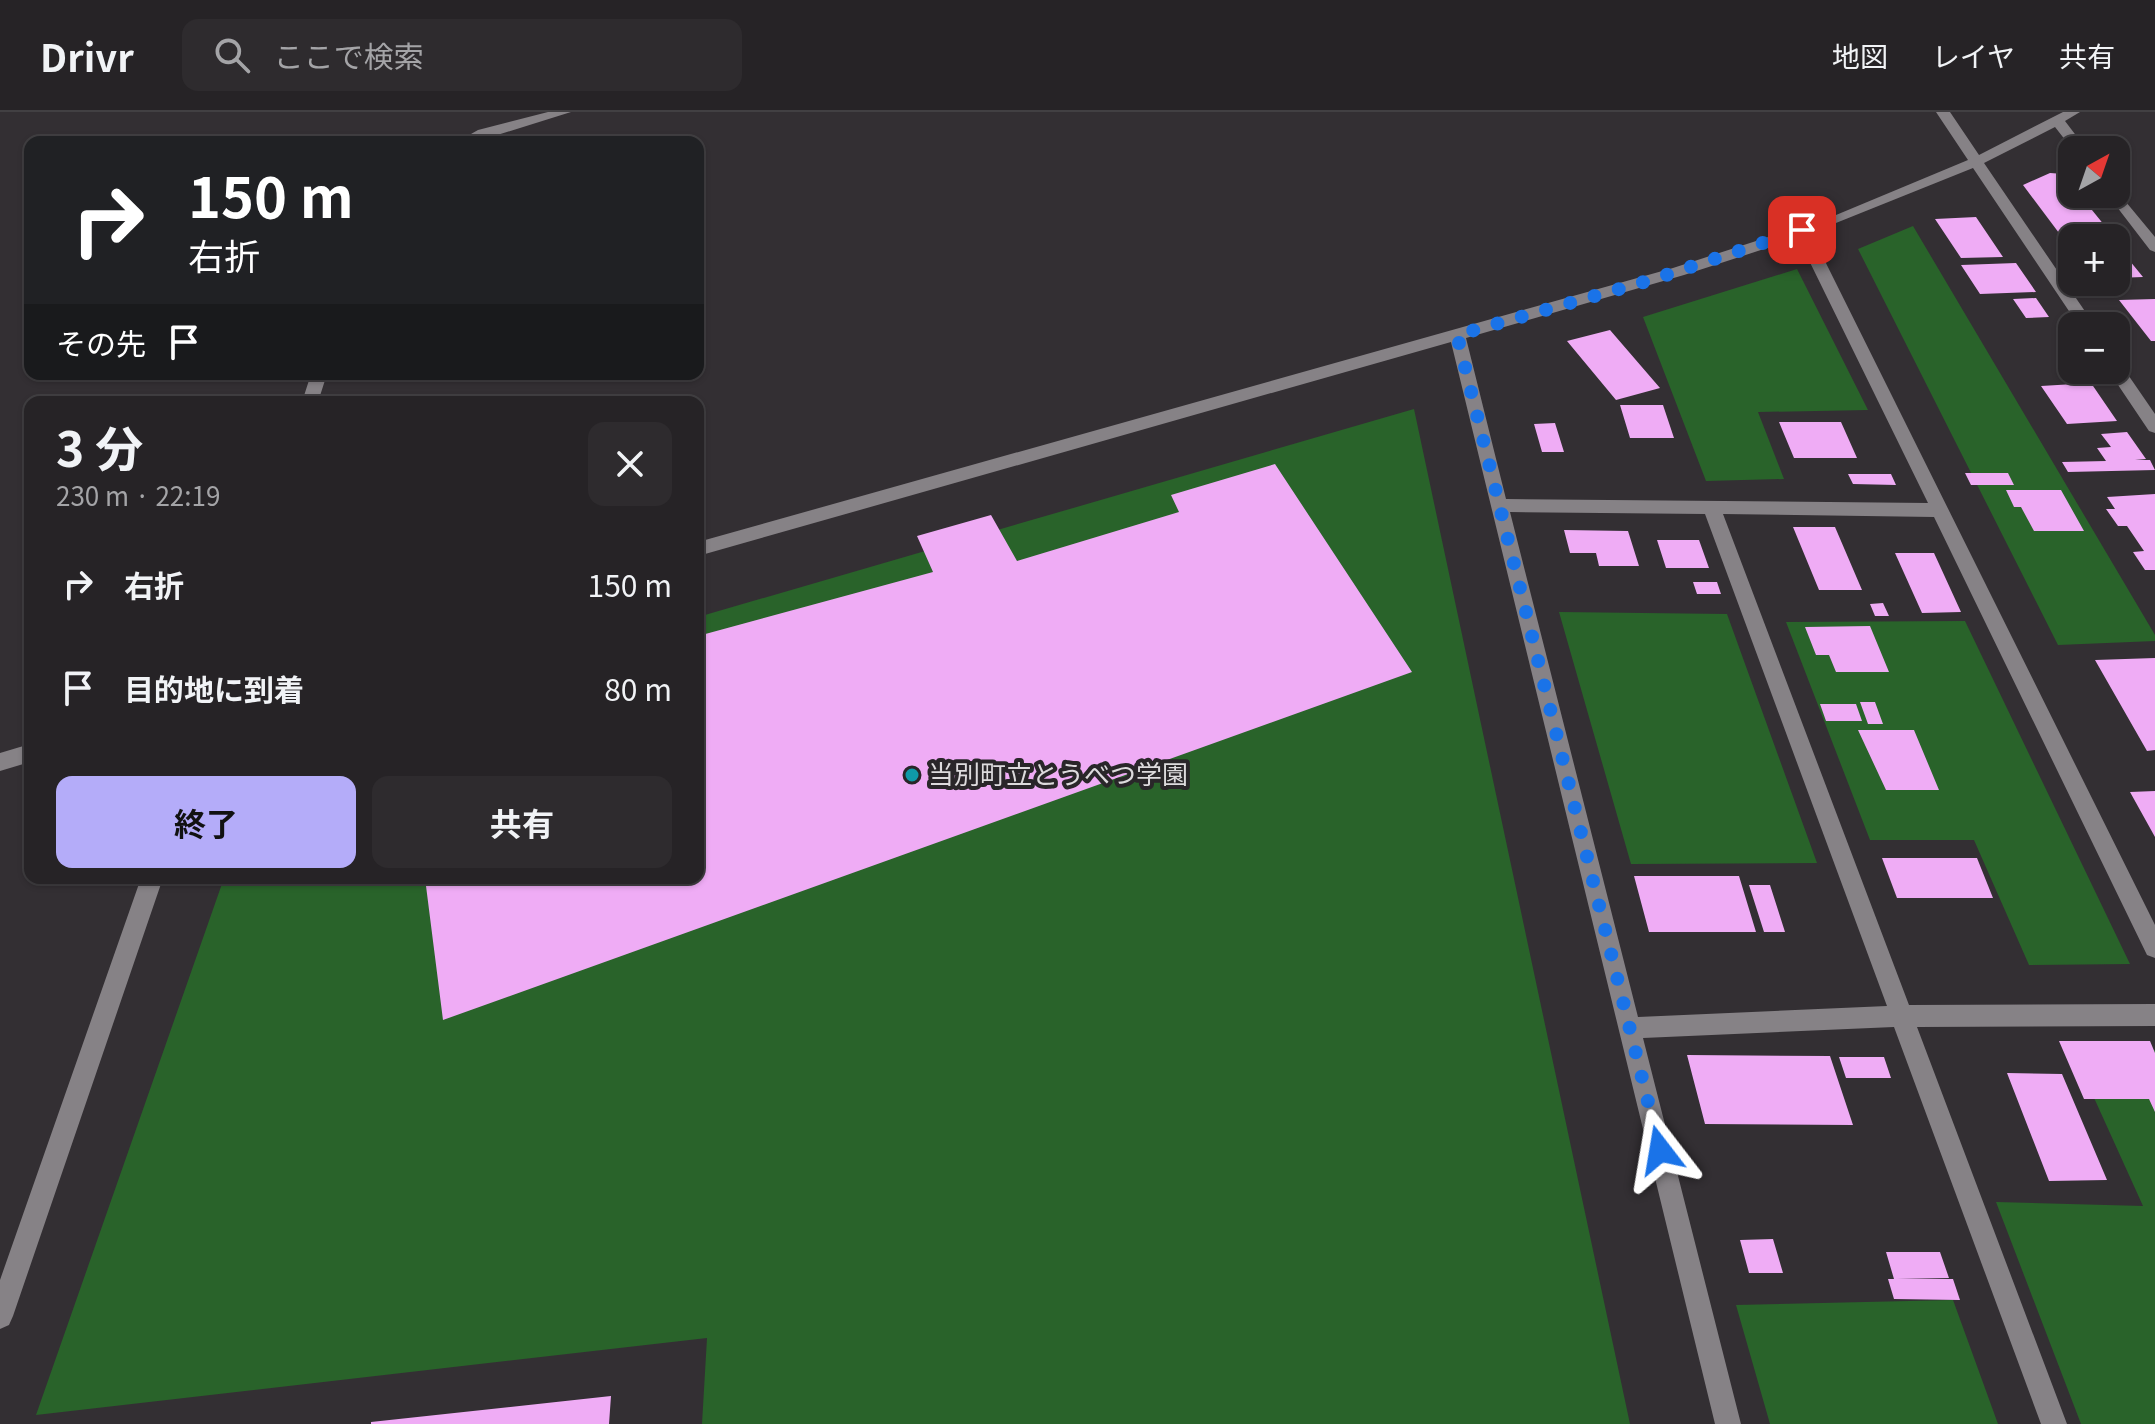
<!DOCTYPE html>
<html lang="ja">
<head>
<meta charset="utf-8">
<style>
	:root { --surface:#262326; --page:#2e2b2e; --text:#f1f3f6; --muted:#a4a4a7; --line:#424043; --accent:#b4acf9 }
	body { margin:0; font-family:Georgia,"Noto Sans JP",serif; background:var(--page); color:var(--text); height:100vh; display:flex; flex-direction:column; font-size:30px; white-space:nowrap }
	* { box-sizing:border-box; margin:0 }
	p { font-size:26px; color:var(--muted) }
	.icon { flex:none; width:44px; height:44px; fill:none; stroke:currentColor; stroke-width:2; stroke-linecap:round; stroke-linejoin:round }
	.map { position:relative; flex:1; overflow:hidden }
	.panel { position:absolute; left:24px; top:284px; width:680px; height:488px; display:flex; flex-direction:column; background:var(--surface); border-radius:16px; box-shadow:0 2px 6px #0004,0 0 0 2px var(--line) }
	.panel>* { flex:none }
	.hud { position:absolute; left:24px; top:24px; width:680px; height:244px; border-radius:16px; box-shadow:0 2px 6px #0004,0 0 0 2px var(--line); background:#202124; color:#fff; overflow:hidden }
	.needle { width:52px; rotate:40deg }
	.buttons { position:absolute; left:2058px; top:24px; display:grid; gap:16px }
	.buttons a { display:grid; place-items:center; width:72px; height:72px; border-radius:16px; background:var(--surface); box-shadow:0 2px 6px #0004,0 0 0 2px var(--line); font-size:40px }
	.pin { position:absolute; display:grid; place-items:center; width:68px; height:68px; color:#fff; margin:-34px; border-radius:16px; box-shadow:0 4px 12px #0006 }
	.me { position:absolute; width:88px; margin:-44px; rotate:346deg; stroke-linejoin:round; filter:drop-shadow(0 0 6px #0008) }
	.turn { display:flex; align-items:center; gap:28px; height:168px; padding:0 32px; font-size:36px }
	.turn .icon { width:104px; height:104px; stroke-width:2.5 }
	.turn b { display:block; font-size:56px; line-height:68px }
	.then { display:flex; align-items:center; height:76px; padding:0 32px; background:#0003; gap:16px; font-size:30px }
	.round { display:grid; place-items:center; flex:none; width:84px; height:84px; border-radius:16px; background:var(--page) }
	.overview { display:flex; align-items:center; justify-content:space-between; height:136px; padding:0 32px }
	h1 { font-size:48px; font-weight:700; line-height:60px }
	.cta { display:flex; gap:16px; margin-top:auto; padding:16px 32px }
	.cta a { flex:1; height:92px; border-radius:16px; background:var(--accent); color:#111; font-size:32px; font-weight:700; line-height:92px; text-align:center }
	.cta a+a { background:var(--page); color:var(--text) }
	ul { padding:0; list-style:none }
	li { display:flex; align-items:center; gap:24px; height:104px; padding:0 32px }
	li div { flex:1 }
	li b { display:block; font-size:30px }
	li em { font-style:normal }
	header { display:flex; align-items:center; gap:48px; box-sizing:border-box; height:112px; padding:0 40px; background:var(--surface); border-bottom:2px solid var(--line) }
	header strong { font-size:38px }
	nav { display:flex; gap:44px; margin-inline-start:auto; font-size:28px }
	.search { width:560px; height:72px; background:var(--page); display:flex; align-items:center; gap:20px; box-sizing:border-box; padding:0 28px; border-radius:16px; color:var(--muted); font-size:30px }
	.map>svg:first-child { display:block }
	.green { fill:#29632a }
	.building { fill:#efacf5 }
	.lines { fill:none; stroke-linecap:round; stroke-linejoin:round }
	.minor { fill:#868286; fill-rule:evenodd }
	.route { stroke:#1a73e8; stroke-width:14; stroke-dasharray:0 25.2 }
	.culture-dot { fill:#0f9aa8; stroke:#292629; stroke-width:3 }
	.labels { text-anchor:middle; stroke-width:8; stroke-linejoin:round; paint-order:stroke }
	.poi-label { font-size:26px; fill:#dddbdd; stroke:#292629; text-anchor:start }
</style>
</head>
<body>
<header>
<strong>Drivr</strong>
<div class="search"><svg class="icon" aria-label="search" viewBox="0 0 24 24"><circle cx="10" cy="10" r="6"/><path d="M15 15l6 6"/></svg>ここで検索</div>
<nav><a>地図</a><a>レイヤ</a><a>共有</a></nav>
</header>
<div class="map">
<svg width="2155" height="1312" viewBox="0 0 2155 1312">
	<rect width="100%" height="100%" fill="#332f33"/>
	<path class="green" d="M 1913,114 L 2155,523 L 2155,529 L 2058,533 L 1858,137 Z
		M 1797,157 L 1868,298 L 1758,300 L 1784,367 L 1706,369 L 1643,205 Z
		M 1414,297 L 1630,1312 L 702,1312 L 707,1226 L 36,1303 L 224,766 L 698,766 L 698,505 Z
		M 1559,500 L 1727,502 L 1817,751 L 1631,752 Z
		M 1965,509 L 2130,852 L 2029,853 L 1974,728 L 1870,728 L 1786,510 Z
		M 2071,935 L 2155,938 L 2155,1312 L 2081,1312 L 1996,1090 L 2143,1094 Z
		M 1953,1188 L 1998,1312 L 1770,1312 L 1736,1193 Z"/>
	<path class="building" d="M 2050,61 L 2064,62 L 2072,72 L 2072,82 L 2079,82 L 2109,119 L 2059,121 L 2023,73 Z
		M 1976,105 L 2003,145 L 1961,146 L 1935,107 Z
		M 2116,132 L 2143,165 L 2116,166 Z
		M 2016,151 L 2036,180 L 1980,182 L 1961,153 Z
		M 2036,186 L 2049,205 L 2026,206 L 2013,187 Z
		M 2155,187 L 2155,229 L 2151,229 L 2119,188 Z
		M 1610,218 L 1660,276 L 1616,288 L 1567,229 Z
		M 2091,271 L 2117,309 L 2067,312 L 2041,274 Z
		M 1620,293 L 1663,293 L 1674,326 L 1630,326 Z
		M 1779,310 L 1841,310 L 1857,346 L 1794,346 Z
		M 1555,311 L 1564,340 L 1542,340 L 1534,312 Z
		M 2127,320 L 2146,347 L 2135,348 L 2150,348 L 2155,358 L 2068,360 L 2062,350 L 2106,349 L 2097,336 L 2111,335 L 2101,322 Z
		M 1275,352 L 1412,560 L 443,908 L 425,766 L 698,766 L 698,524 L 933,460 L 917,424 L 991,403 L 1017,449 L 1179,400 L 1171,383 Z
		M 1965,361 L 2008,361 L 2014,373 L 1971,373 Z
		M 1848,362 L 1891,362 L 1896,373 L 1853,372 Z
		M 2006,378 L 2061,378 L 2084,419 L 2034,419 L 2021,395 L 2014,395 Z
		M 2155,382 L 2155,458 L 2145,458 L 2133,440 L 2144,439 L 2127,414 L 2118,414 L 2106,397 L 2115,397 L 2107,385 Z
		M 1793,415 L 1835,415 L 1862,478 L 1819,478 Z
		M 1564,418 L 1628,419 L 1639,454 L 1599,454 L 1596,441 L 1570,441 Z
		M 1657,428 L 1699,428 L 1709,456 L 1666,456 Z
		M 1895,441 L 1934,441 L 1961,500 L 1922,501 Z
		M 1693,470 L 1717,470 L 1721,482 L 1697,482 Z
		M 1883,491 L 1889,504 L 1875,504 L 1870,492 Z
		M 1870,514 L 1889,560 L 1836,560 L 1829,543 L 1816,543 L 1805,515 Z
		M 2155,546 L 2155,638 L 2147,639 L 2095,548 Z
		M 1860,590 L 1875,590 L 1883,612 L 1868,612 Z
		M 1820,592 L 1856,592 L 1862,609 L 1826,609 Z
		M 1858,618 L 1914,618 L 1939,678 L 1886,678 Z
		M 2155,679 L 2155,725 L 2130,680 Z
		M 1882,746 L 1977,746 L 1993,786 L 1897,786 Z
		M 1634,764 L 1739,764 L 1756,820 L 1649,820 Z
		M 1749,773 L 1770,773 L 1785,820 L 1764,820 Z
		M 2059,929 L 2150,929 L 2155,941 L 2155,1000 L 2149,987 L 2084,987 Z
		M 1687,943 L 1830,944 L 1853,1013 L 1705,1012 Z
		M 1839,945 L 1884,945 L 1891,966 L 1846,966 Z
		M 2007,961 L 2062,962 L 2107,1068 L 2049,1069 Z
		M 1773,1127 L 1783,1161 L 1749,1161 L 1740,1128 Z
		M 1886,1140 L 1940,1140 L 1949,1166 L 1897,1167 L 1953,1167 L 1960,1188 L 1894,1187 L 1888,1167 L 1894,1167 Z
		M 611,1284 L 609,1312 L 371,1312 L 371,1310 Z"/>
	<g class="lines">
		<path class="minor" d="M 548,0 L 571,0 L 475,30 L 457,30 L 478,18 Z
			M 1936,0 L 1950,0 L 1979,43 L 2063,0 L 2080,0 L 2065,9 L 2087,38 L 2073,38 L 2055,15 L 1984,51 L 2095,214 L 2079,214 L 1973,56 L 1811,121 L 2155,813 L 2155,846 L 2147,843 L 1934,405 L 1723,402 L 1909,893 L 2155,892 L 2155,914 L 1917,915 L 2067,1312 L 2041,1312 L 1894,915 L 1643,926 L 1741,1312 L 1715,1312 L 1451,230 L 698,444 L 698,430 L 1673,156 L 1836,103 L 1968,48 ZM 1798,126 L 1928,391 L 1506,387 L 1466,226 L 1684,163 ZM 1510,400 L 1705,402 L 1887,894 L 1638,905 Z
			M 2116,78 L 2155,125 L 2155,140 L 2150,138 L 2107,82 L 2116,82 Z
			M 2116,252 L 2122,254 L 2155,302 L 2155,321 L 2149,319 L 2108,258 L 2116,258 Z
			M 311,262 L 327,262 L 318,290 L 302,290 Z
			M 30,632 L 30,650 L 0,659 L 0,641 Z
			M 141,766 L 163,766 L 13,1204 L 9,1213 L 0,1217 L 0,1168 Z"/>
	</g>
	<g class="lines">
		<path class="route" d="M 1660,1038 L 1457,223 L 1651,168 L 1802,118"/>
	</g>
	<circle class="culture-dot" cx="912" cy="663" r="8"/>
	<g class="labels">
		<g class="poi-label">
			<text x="928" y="672">当別町立とうべつ学園</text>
		</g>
	</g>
</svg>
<div class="buttons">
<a><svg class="needle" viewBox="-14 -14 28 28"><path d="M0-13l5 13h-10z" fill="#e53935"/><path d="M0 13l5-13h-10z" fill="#a4a4a7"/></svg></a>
<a>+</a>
<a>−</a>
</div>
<div class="pin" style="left:1802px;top:118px;background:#d93025"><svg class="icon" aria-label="arrive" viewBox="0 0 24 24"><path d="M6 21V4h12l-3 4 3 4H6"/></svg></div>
<svg class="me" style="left:1660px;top:1038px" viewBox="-20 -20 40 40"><path d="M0-17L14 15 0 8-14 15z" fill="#1a73e8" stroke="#fff" stroke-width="4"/></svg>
<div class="hud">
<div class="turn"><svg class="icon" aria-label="right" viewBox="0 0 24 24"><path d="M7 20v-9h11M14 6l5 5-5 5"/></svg><div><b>150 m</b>右折</div></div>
<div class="then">その先<svg class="icon" aria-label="arrive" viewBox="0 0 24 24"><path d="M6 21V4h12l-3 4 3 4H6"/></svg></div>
</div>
<section class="panel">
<div class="overview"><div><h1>3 分</h1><p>230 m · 22:19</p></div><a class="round"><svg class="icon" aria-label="close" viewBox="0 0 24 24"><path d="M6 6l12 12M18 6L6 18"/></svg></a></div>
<ul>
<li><svg class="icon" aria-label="right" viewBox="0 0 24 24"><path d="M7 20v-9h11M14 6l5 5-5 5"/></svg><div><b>右折</b></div><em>150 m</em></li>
<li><svg class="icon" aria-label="arrive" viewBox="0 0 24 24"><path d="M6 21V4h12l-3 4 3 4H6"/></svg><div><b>目的地に到着</b></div><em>80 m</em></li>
</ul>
<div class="cta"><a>終了</a><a>共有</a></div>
</section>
</div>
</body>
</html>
